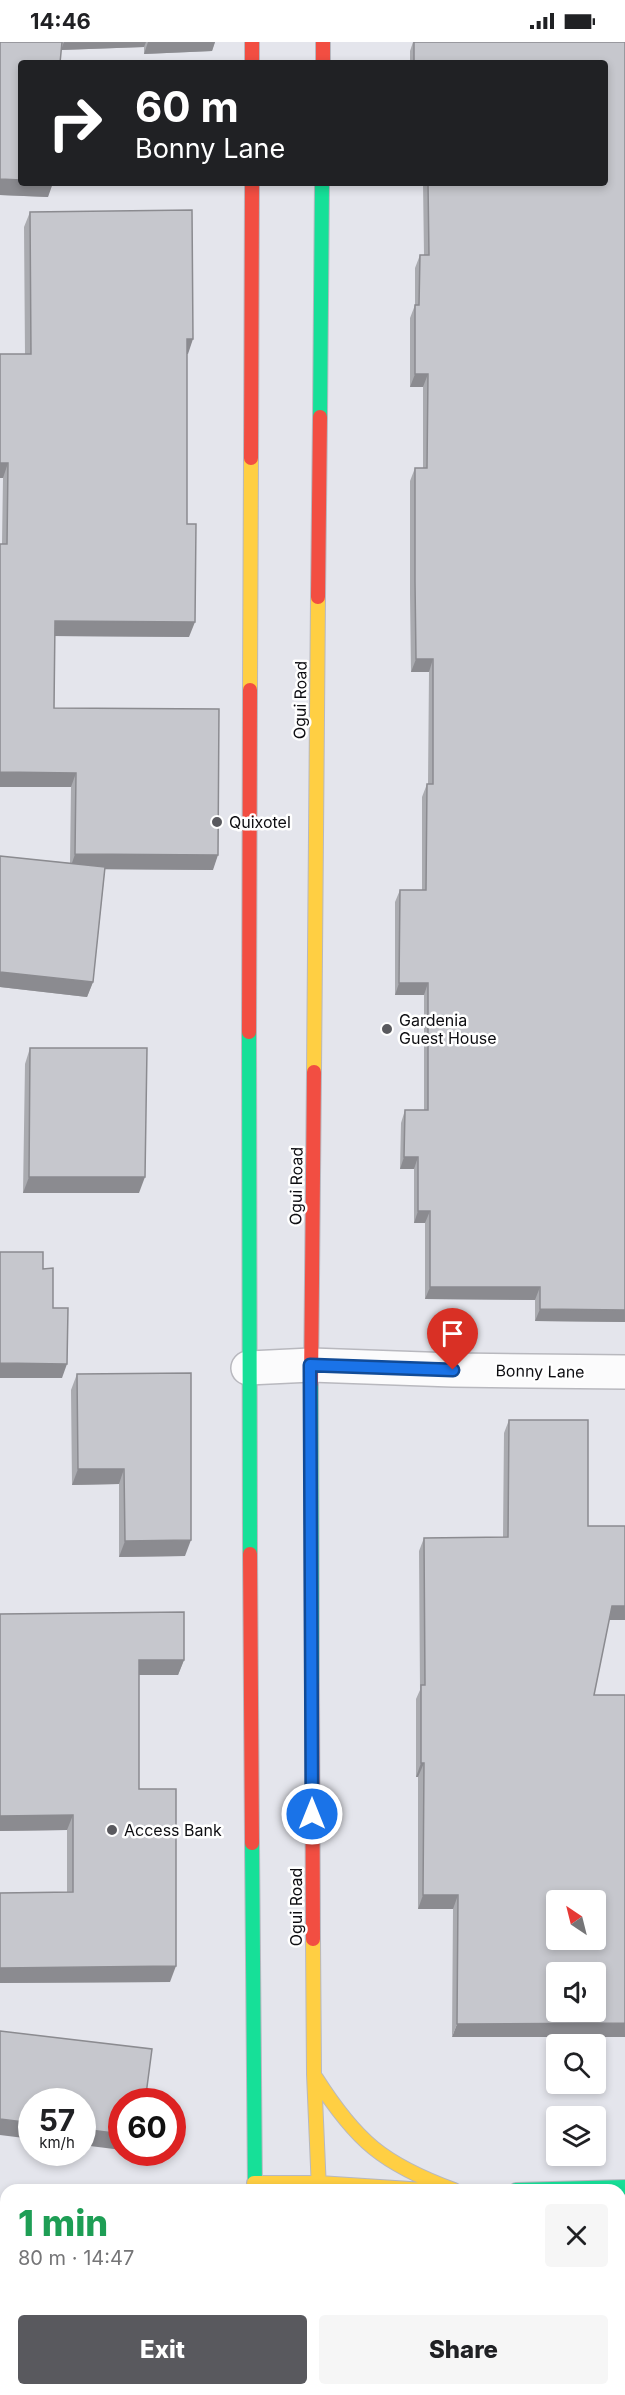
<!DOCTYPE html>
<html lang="en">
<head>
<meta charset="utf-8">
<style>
	:root { --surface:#fff; --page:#f6f6f6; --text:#202124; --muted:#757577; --accent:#59595e }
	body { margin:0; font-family:Inter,sans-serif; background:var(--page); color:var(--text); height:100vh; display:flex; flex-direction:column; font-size:22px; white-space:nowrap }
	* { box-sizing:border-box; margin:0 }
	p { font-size:20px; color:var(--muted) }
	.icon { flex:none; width:33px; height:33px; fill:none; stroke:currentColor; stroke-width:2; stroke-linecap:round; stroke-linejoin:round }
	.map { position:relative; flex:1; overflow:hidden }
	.sheet { position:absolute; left:0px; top:2142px; width:626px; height:212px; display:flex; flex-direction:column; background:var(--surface); border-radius:18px 18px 0 0; box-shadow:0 3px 9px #0003 }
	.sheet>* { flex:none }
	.banner { position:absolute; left:18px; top:18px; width:590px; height:126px; border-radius:6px; box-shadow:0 3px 9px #0003; background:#202124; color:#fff; overflow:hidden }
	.needle { width:39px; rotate:325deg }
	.fabs { position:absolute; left:546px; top:1848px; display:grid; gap:12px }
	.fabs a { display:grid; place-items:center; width:60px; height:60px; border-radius:6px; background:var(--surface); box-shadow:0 3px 9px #0003; font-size:30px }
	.speed { position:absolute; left:18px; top:2046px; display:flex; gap:12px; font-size:30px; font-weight:700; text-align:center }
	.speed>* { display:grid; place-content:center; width:78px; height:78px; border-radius:50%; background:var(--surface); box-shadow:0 3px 9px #0003; line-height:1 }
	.speed small { font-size:15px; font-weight:400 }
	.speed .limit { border:9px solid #d22; background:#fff; color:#111 }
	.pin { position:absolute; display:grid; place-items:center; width:51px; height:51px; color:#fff; margin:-62px -26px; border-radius:50% 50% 50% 0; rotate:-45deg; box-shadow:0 0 6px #0007 }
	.pin .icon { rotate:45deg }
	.me { position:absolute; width:66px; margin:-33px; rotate:0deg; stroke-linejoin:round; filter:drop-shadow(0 0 4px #0008) }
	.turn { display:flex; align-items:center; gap:21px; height:126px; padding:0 18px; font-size:27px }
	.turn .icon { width:78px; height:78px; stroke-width:2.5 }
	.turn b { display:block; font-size:42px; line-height:51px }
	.round { display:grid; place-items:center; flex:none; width:63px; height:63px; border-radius:6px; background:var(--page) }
	.overview { display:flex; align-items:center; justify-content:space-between; height:102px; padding:0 18px }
	h1 { font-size:36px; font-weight:800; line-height:45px; color:#1e9e55 }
	.primary-button { display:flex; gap:12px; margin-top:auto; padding:12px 18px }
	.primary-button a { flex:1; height:69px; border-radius:6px; background:var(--accent); color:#fff; font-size:24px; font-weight:800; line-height:69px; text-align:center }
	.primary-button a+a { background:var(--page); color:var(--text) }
	.status { display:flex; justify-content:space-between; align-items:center; height:42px; padding:0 30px; background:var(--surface); direction:ltr }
	.status svg { height:16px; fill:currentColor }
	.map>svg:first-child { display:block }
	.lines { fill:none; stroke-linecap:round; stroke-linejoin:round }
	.street-casing { stroke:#b8b8be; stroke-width:36 }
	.fast-casing { stroke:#b7b8c0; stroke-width:16 }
	.slow-casing { stroke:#b7b8c0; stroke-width:16 }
	.jam-casing { stroke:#b7b8c0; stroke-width:16 }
	.street { stroke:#fbfbfc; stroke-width:33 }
	.fast { stroke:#16e098; stroke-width:14 }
	.slow { stroke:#ffcf43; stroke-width:14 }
	.jam { stroke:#f24e42; stroke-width:14 }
	.wall { fill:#aaabb0 }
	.shaded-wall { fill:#8b8b90 }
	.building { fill:#c6c7cd; stroke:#8b8b90; stroke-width:1.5; fill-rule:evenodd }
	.route-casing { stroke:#114b97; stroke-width:15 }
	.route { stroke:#1a73e8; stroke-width:10 }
	.poi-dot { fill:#59595e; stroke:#fff; stroke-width:2 }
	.labels { text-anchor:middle; stroke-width:5; stroke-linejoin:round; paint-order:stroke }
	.street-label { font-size:16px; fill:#0e0e12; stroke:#fff }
	.poi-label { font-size:16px; fill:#0e0e12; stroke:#fff; text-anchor:start }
</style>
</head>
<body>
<div class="status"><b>14:46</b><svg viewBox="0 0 49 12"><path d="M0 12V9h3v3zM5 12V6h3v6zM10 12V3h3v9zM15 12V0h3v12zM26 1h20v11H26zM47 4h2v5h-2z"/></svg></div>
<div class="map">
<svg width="625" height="2353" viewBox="0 0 625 2353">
	<rect width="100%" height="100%" fill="#e4e5ec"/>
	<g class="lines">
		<defs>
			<path id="street" d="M 248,1326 L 311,1323 L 453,1328 L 625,1330"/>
			<path id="fast" d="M 320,375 L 322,141
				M 249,990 L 250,1512
				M 311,1341 L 312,1644
				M 252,1801 L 255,2148
				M 516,2148 L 625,2145
				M 620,2213 L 625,2213
				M 257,2348 L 257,2353"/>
			<path id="slow" d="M 250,648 L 251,416
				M 314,1030 L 318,555
				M 313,1897 L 314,2032 L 319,2148
				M 316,2036 C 356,2099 383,2122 454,2148
				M 254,2141 L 319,2141 L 425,2148"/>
			<path id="jam" d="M 252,0 L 252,21
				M 323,0 L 323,21
				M 251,416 L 252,141
				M 318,555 L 320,375
				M 249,990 L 250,648
				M 311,1341 L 314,1030
				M 250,1512 L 252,1801
				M 312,1644 L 313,1897
				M 323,2348 L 323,2353"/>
		</defs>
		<use href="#street" class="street-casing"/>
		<use href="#fast" class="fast-casing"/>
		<use href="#slow" class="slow-casing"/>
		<use href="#jam" class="jam-casing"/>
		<use href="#street" class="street"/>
		<use href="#fast" class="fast"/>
		<use href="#slow" class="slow"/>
		<use href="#jam" class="jam"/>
	</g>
	<path class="wall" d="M 0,0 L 215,0 L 212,9 L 144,12 L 144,5 L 61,8 L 48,155 L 0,153 Z
		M 413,0 L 625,0 L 625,1280 L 535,1279 L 535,1258 L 425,1257 L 425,1181 L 414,1181 L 414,1127 L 400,1127 L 401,1081 L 405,1068 L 424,1068 L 424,953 L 395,953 L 395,860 L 400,848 L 422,848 L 422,755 L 427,742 L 428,742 L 429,630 L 411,630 L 410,552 L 410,439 L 415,426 L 423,426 L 423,345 L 410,345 L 410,276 L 415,263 L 415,226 L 420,213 L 424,213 L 423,141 L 604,141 L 604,21 L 410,21 L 410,9 Z
		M 30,170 L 188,312 L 187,312 L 187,482 L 189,595 L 55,594 L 54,666 L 213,828 L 105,827 L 93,940 L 87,955 L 0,945 L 0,814 L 70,821 L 71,745 L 0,745 L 0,502 L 2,502 L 3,436 L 0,436 L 0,312 L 25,312 L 24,185 Z
		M 30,1006 L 139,1151 L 23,1151 L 25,1022 Z
		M 77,1332 L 185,1514 L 119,1515 L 119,1442 L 72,1443 L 71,1348 Z
		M 509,1378 L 588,1484 L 625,1484 L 625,1578 L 609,1578 L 452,1995 L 453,1867 L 418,1867 L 418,1735 L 416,1735 L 416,1657 L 420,1648 L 419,1509 L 424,1496 L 503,1495 L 504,1391 Z
		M 0,1572 L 184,1618 L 178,1633 L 139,1633 L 139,1747 L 170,1940 L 0,1941 L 0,1851 L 67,1850 L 67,1788 L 0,1789 Z
		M 462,2348 L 576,2348 L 576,2353 L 462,2353 Z"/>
	<path class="shaded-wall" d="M 64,0 L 146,0 L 144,5 L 61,8 Z
		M 148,0 L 215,0 L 212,9 L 144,12 Z
		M 0,137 L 21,138 L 21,141 L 53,141 L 48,155 L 0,153 Z
		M 187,297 L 193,297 L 188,312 L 181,312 Z
		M 415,332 L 428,332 L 423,345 L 410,345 Z
		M 0,421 L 8,421 L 3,436 L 0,436 Z
		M 55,579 L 195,580 L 189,595 L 50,594 Z
		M 416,617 L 433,617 L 429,630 L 411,630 Z
		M 0,730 L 76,731 L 71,745 L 0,745 Z
		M 75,812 L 218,813 L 213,828 L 70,827 Z
		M 0,930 L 93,940 L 87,955 L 0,945 Z
		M 399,941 L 428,941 L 424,953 L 395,953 Z
		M 404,1115 L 418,1115 L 414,1127 L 400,1127 Z
		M 29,1135 L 145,1135 L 139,1151 L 23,1151 Z
		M 418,1169 L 430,1169 L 425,1181 L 414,1181 Z
		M 430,1245 L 540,1245 L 535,1258 L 425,1257 Z
		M 540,1267 L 625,1268 L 625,1280 L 535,1279 Z
		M 0,1321 L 67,1322 L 62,1336 L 0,1336 Z
		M 78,1427 L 124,1427 L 119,1442 L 72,1443 Z
		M 191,1498 L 185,1514 L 119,1515 L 125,1499 Z
		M 612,1564 L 625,1564 L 625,1578 L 607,1578 Z
		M 139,1618 L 184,1618 L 178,1633 L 133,1633 Z
		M 421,1721 L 424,1721 L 418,1735 L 416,1735 Z
		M 73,1773 L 67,1788 L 0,1789 L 0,1774 Z
		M 423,1853 L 458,1853 L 453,1867 L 418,1867 Z
		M 176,1924 L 170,1940 L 0,1941 L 0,1926 Z
		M 625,1981 L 625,1995 L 452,1995 L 457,1982 Z
		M 0,2077 L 32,2081 L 32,2097 L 0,2093 Z
		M 82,2087 L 122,2092 L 122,2108 L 82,2103 Z"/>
	<path class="building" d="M 0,0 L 62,0 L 60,21 L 21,21 L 21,138 L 0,137 Z
		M 414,0 L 625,0 L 625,1268 L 540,1267 L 540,1245 L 430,1245 L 430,1169 L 418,1169 L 418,1115 L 404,1115 L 405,1068 L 428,1068 L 428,941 L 399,941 L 400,848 L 426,848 L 427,742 L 433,742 L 433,617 L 416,617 L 415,540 L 415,426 L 427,426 L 428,332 L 415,332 L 415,263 L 419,263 L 420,213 L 429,213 L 428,141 L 604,141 L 604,21 L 414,21 Z
		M 192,168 L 193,297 L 187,297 L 187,482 L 196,482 L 195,580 L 55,579 L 54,666 L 219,667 L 218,813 L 75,812 L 76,731 L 0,730 L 0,502 L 7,502 L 8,421 L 0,421 L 0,312 L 31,312 L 30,170 Z
		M 0,814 L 105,825 L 93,940 L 0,930 Z
		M 30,1006 L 147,1006 L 145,1135 L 29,1135 Z
		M 0,1210 L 43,1210 L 43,1227 L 53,1226 L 53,1266 L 68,1266 L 67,1322 L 0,1321 Z
		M 191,1331 L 191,1498 L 125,1499 L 124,1427 L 78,1427 L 77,1332 Z
		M 509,1378 L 588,1378 L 588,1484 L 625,1484 L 625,1564 L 612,1564 L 594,1653 L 625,1653 L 625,1981 L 457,1982 L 458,1853 L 423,1853 L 424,1721 L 421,1721 L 421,1643 L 425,1643 L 424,1496 L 508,1495 ZM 556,1858 L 596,1858 L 596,1898 L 556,1898 ZM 556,1930 L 596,1930 L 596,1970 L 556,1970 Z
		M 184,1570 L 184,1618 L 139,1618 L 139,1747 L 176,1747 L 176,1924 L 0,1926 L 0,1851 L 73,1850 L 73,1773 L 0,1774 L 0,1572 Z
		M 0,1989 L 152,2007 L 145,2060 L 122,2060 L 122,2092 L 82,2087 L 82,2060 L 32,2060 L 32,2081 L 0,2077 Z
		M 0,2218 L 6,2224 L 6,2348 L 102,2348 L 104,2353 L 0,2353 Z
		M 468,2348 L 576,2348 L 576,2353 L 467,2353 Z"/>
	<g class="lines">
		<defs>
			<path id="route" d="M 312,1772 L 310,1323 L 453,1328"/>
		</defs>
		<use href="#route" class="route-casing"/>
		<use href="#route" class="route"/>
	</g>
	<g class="poi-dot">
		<circle cx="217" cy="780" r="6"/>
		<circle cx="387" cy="987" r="6"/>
		<circle cx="112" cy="1788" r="6"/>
	</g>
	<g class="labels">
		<g class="street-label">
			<text transform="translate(300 658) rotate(-89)" y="6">Ogui Road</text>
			<text transform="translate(296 1144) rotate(-89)" y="6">Ogui Road</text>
			<text transform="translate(540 1329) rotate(1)" y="6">Bonny Lane</text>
			<text transform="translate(296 1865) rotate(-90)" y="6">Ogui Road</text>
		</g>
		<g class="poi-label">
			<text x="229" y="786">Quixotel</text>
			<text x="399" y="984">Gardenia<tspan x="399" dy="18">Guest House</tspan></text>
			<text x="124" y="1794">Access Bank</text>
		</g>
	</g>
</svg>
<div class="fabs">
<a><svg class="needle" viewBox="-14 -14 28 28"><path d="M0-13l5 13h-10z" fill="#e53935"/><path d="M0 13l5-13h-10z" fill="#757577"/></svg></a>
<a><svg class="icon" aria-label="sound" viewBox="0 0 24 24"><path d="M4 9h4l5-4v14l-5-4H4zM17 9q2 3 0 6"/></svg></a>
<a><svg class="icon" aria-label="search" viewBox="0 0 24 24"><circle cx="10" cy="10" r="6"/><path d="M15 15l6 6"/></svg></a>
<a><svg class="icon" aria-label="layers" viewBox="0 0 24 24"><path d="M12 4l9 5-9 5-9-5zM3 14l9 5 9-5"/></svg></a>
</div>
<div class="speed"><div>57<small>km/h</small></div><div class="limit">60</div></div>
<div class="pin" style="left:453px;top:1328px;background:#d93025"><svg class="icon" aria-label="arrive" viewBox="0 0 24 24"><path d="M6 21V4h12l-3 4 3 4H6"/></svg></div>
<svg class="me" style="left:312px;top:1772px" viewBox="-20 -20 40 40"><circle r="17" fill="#1a73e8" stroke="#fff" stroke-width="3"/><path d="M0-11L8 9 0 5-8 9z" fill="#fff"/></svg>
<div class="banner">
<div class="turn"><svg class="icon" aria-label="right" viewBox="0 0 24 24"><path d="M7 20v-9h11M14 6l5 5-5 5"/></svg><div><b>60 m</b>Bonny Lane</div></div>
</div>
<section class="sheet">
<div class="overview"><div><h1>1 min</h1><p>80 m · 14:47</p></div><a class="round"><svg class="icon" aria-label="close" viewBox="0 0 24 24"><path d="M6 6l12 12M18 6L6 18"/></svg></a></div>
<div class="primary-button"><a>Exit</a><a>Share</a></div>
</section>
</div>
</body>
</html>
